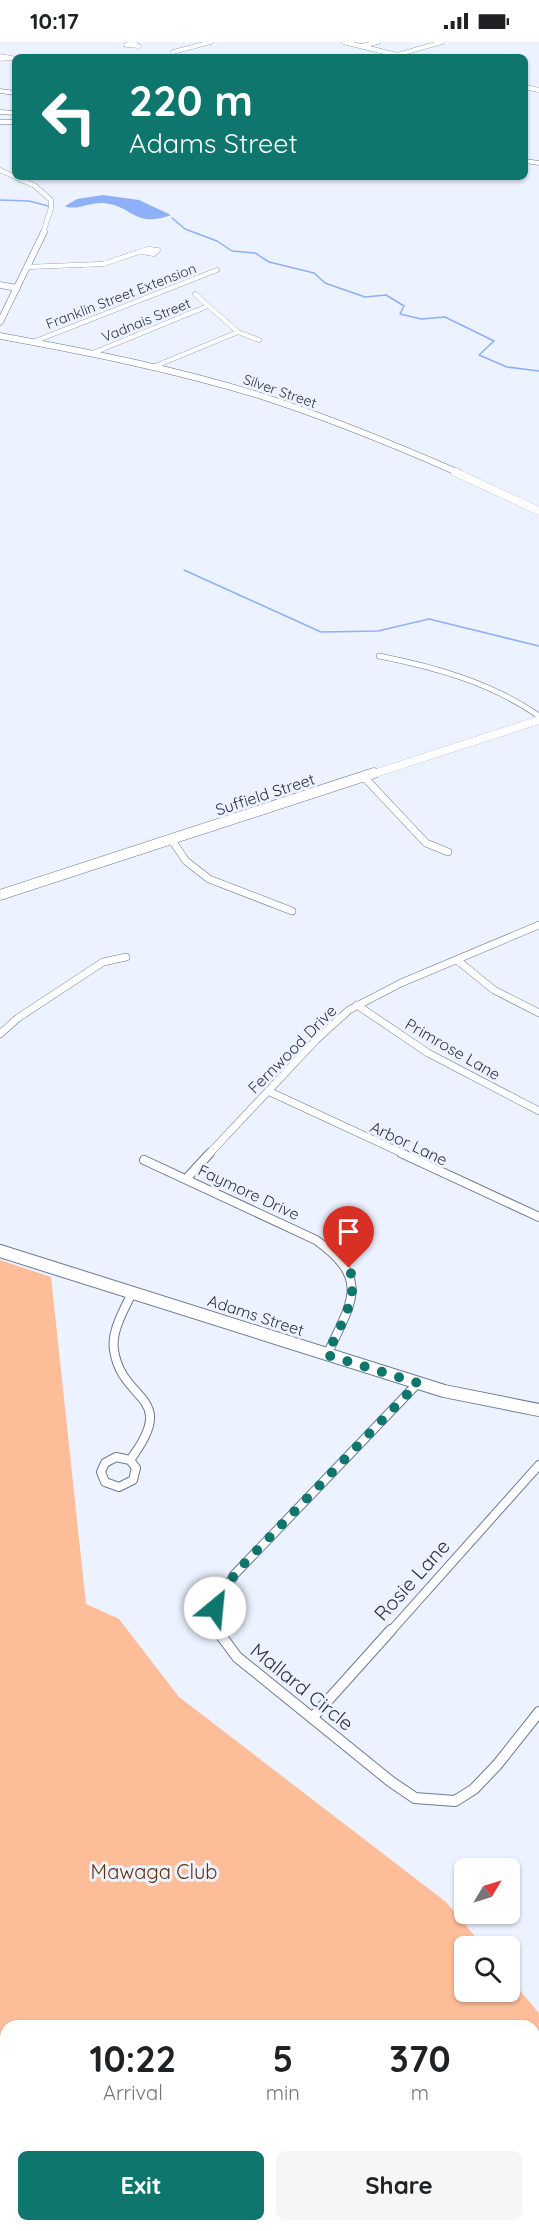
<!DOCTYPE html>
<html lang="en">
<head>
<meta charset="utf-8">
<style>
	:root { --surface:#fff; --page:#f6f6f6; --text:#202124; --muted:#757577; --accent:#0f766e }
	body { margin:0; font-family:Quicksand,sans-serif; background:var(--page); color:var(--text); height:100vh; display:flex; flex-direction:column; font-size:22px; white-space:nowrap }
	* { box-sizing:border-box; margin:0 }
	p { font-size:20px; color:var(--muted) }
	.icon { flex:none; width:33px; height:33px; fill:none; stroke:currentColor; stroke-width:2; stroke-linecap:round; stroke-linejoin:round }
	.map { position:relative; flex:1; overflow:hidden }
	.panel { position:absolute; left:0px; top:1978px; width:540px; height:212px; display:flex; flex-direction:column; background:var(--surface); border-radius:18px 18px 0 0; box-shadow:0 2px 4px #0004 }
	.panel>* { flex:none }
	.hud { position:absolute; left:12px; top:12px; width:516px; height:126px; border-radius:9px; box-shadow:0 2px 4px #0004; background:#0f766e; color:#fff; overflow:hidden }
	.needle { width:39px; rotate:52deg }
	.controls { position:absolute; left:454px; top:1816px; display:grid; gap:12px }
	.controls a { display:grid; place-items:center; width:66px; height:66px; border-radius:9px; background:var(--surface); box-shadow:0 2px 4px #0004; font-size:30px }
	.pin { position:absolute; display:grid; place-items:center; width:51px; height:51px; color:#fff; margin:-62px -26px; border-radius:50% 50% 50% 0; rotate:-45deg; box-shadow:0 0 6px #0007 }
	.pin .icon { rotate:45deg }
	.me { position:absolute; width:66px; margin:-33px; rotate:28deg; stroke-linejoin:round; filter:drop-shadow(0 0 4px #0008) }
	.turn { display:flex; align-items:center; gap:21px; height:126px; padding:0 18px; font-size:27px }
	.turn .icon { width:78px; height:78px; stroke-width:2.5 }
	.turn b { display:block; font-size:42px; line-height:51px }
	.eta { display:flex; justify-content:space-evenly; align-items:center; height:102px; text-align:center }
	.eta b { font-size:36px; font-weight:800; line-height:42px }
	.primary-button { display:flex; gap:12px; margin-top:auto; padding:12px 18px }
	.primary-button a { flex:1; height:69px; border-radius:9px; background:var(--accent); color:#fff; font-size:24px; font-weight:800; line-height:69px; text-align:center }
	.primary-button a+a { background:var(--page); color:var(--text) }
	.status { display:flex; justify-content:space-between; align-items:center; height:42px; padding:0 30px; background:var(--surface); direction:ltr }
	.status svg { height:16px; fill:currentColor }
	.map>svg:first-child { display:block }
	.green { fill:#febd99; fill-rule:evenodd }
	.water { fill:#8db0f8 }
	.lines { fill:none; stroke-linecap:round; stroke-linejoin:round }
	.stream { stroke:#8db0f8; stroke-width:1.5 }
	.street-far5-casing { stroke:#6c7a96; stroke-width:4.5 }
	.street-far4-casing { stroke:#6c7a96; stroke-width:5 }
	.street-far3-casing { stroke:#6c7a96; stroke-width:6 }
	.street-far2-casing { stroke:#6c7a96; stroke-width:8 }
	.street-far1-casing { stroke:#6c7a96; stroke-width:10 }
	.street-casing { stroke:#6c7a96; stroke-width:12 }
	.secondary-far4-casing { stroke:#6c7a96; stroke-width:5 }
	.secondary-far3-casing { stroke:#6c7a96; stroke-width:7 }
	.secondary-far2-casing { stroke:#6c7a96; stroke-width:8 }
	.secondary-far1-casing { stroke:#6c7a96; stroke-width:11 }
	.secondary-casing { stroke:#6c7a96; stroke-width:14 }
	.highway-casing { stroke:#6c7a96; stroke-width:1 }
	.street-far5 { stroke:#fff; stroke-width:4 }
	.street-far4 { stroke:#fff; stroke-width:4.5 }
	.street-far3 { stroke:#fff; stroke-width:5 }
	.street-far2 { stroke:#fff; stroke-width:7 }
	.street-far1 { stroke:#fff; stroke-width:8 }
	.street { stroke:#fff; stroke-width:10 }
	.secondary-far4 { stroke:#fff; stroke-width:4.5 }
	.secondary-far3 { stroke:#fff; stroke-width:6 }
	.secondary-far2 { stroke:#fff; stroke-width:8 }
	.secondary-far1 { stroke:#fff; stroke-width:10 }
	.secondary { stroke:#fff; stroke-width:12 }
	.highway { fill:#fff; fill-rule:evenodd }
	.route { stroke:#0f766e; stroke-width:10; stroke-dasharray:0 18 }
	.labels { text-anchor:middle; stroke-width:6; stroke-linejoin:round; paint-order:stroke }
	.far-street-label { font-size:14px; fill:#2d333f; stroke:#ecf2ff }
	.street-label { font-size:16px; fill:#2d333f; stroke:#ecf2ff }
	.near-street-label { font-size:20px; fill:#2d333f; stroke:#ecf2ff }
	.near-park-label { font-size:20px; fill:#633110; stroke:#ecf2ff }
</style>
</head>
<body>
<div class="status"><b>10:17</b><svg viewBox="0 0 49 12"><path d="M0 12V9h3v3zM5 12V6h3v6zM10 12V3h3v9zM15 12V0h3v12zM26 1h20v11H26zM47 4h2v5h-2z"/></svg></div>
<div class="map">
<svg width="539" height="2189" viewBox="0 0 539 2189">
	<rect width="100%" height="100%" fill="#ecf2ff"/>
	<path class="green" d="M 0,1218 L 51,1235 L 86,1562 L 119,1577 L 179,1655 L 446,1860 L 484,1905 L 465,1905 L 465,1950 L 510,1950 L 510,1937 L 539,1971 L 539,2189 L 0,2189 ZM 6,1984 L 534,1984 L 534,2184 L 6,2184 Z"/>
	<path class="water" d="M 103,153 L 139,158 L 171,173 C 135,187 132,163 103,161 C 90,160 75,169 65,164 L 77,157 Z"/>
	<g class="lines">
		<path class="stream" d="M 0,158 L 29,159 L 48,164
			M 172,176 L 185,187 L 217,199 L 232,209 L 255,211 L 269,220 L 314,231 L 325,241 L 365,255 L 386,253 L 404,264 L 400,272 L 421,277 L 445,275 L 494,299 L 479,313 L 507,325 L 539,329
			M 184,528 L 321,590 L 378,589 L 429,577 L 539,604"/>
		<defs>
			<path id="street-far5" d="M 134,2 L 139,4 L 126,3 L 135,0
				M 362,4 L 378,0
				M 173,10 L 211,0
				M 397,13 L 442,0
				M 0,14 L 12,16 L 0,17 L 2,15"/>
			<path id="street-far4" d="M 27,225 L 103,222 L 148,207 L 158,208 L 154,212 L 143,210
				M 238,290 L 259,298
				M 33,300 L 217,228
				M 93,311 L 208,264
				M 153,325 L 238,290 L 195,252"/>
			<path id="street-far3" d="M 379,614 C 435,625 492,641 539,674"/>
			<path id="street-far2" d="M 364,735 L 426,801 L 448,810
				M 171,797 L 186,819 L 209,837 L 292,869
				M 457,918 L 494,948 L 539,971
				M 357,963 L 428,1011 L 539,1069
				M 0,992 L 18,976 L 103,920 L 126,915
				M 268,1049 L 404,1112
				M 209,1112 L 316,998 L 349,968 L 401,941 L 539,883"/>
			<path id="street-far1" d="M 401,1111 L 539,1175
				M 144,1118 L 316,1198 C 372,1238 351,1260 327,1313
				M 186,1137 L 210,1111
				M 116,1415 L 130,1418 L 136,1426 L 133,1438 L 119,1445 L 105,1440 L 101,1430 L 105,1421 Z
				M 130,1418 C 180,1352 122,1362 114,1308 C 111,1289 124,1268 132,1251
				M 218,1590 L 216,1565 L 234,1533 L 418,1341
				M 390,1590 L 539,1423"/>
			<path id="street" d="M 217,1588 L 237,1615 L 390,1739 L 415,1756 L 455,1759 L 474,1747 L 497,1723 L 539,1670
				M 312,1676 L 391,1588"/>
			<path id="secondary-far4" d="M 344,0 L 405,15
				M 525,45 L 539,48
				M 0,128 L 35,144 L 51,158 L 51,166 L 43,191"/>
			<path id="secondary-far3" d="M 0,243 L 17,246
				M 0,280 L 44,190
				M 0,294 C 87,310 174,327 258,353 C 327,375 393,402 459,431"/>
			<path id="secondary-far2" d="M 455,430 L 539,469
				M 370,733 L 539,678"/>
			<path id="secondary-far1" d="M 0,853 L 374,731"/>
			<path id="secondary" d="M 0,1209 L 444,1349 L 539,1368"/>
			<path id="highway" d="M 0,47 L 15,49 L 15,53 L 0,51 Z
				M 0,68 L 15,69 L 15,73 L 0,72 Z
				M 0,78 L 15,78 L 15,82 L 0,82 Z
				M 525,117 L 539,119 L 539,123 L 525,121 Z"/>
		</defs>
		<use href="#street-far5" class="street-far5-casing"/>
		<use href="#street-far4" class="street-far4-casing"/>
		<use href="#street-far3" class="street-far3-casing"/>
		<use href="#street-far2" class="street-far2-casing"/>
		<use href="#street-far1" class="street-far1-casing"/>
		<use href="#street" class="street-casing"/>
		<use href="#secondary-far4" class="secondary-far4-casing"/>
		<use href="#secondary-far3" class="secondary-far3-casing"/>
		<use href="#secondary-far2" class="secondary-far2-casing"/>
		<use href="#secondary-far1" class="secondary-far1-casing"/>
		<use href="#secondary" class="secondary-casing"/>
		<use href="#highway" class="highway-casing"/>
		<use href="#street-far5" class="street-far5"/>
		<use href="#street-far4" class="street-far4"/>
		<use href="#street-far3" class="street-far3"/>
		<use href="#street-far2" class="street-far2"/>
		<use href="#street-far1" class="street-far1"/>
		<use href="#street" class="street"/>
		<use href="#secondary-far4" class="secondary-far4"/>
		<use href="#secondary-far3" class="secondary-far3"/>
		<use href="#secondary-far2" class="secondary-far2"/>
		<use href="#secondary-far1" class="secondary-far1"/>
		<use href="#secondary" class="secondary"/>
		<use href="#highway" class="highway"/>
	</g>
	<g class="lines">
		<path class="route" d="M 215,1566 L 224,1547 L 240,1526 L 418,1341 L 327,1313 C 338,1287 361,1254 349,1226"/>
	</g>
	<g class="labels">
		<g class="far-street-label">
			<text transform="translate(121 254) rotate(-21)" y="5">Franklin Street Extension</text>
			<text transform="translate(146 278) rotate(-22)" y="5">Vadnais Street</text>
			<text transform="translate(280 349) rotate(19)" y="5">Silver Street</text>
		</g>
		<g class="street-label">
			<text transform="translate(265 752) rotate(-18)" y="6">Suffield Street</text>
			<text transform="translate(292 1007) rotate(-45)" y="6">Fernwood Drive</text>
			<text transform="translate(453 1007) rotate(30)" y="6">Primrose Lane</text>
			<text transform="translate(409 1101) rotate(25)" y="6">Arbor Lane</text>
			<text transform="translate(249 1150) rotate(25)" y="6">Faymore Drive</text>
			<text transform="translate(256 1273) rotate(18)" y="6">Adams Street</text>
		</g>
		<g class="near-street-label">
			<text transform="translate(412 1538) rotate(-48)" y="7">Rosie Lane</text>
			<text transform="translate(302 1645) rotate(39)" y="7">Mallard Circle</text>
		</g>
		<g class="near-park-label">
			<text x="154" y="1837">Mawaga Club</text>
		</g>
	</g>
</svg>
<div class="controls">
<a><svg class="needle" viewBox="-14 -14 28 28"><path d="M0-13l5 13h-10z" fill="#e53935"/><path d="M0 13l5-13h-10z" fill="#757577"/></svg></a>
<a><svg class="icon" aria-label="search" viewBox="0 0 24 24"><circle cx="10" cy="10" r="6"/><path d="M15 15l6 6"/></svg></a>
</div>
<div class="pin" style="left:349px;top:1226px;background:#d93025"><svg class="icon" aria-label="arrive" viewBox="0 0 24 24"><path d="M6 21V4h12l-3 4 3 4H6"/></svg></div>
<svg class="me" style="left:215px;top:1566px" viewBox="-20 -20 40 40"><circle r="19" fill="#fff"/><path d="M0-13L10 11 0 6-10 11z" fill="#0f766e"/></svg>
<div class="hud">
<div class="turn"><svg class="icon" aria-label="left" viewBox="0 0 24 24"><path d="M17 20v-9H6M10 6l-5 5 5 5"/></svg><div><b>220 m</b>Adams Street</div></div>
</div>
<section class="panel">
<div class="eta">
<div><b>10:22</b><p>Arrival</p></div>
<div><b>5</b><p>min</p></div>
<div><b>370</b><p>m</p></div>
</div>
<div class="primary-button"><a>Exit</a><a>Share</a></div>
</section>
</div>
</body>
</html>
